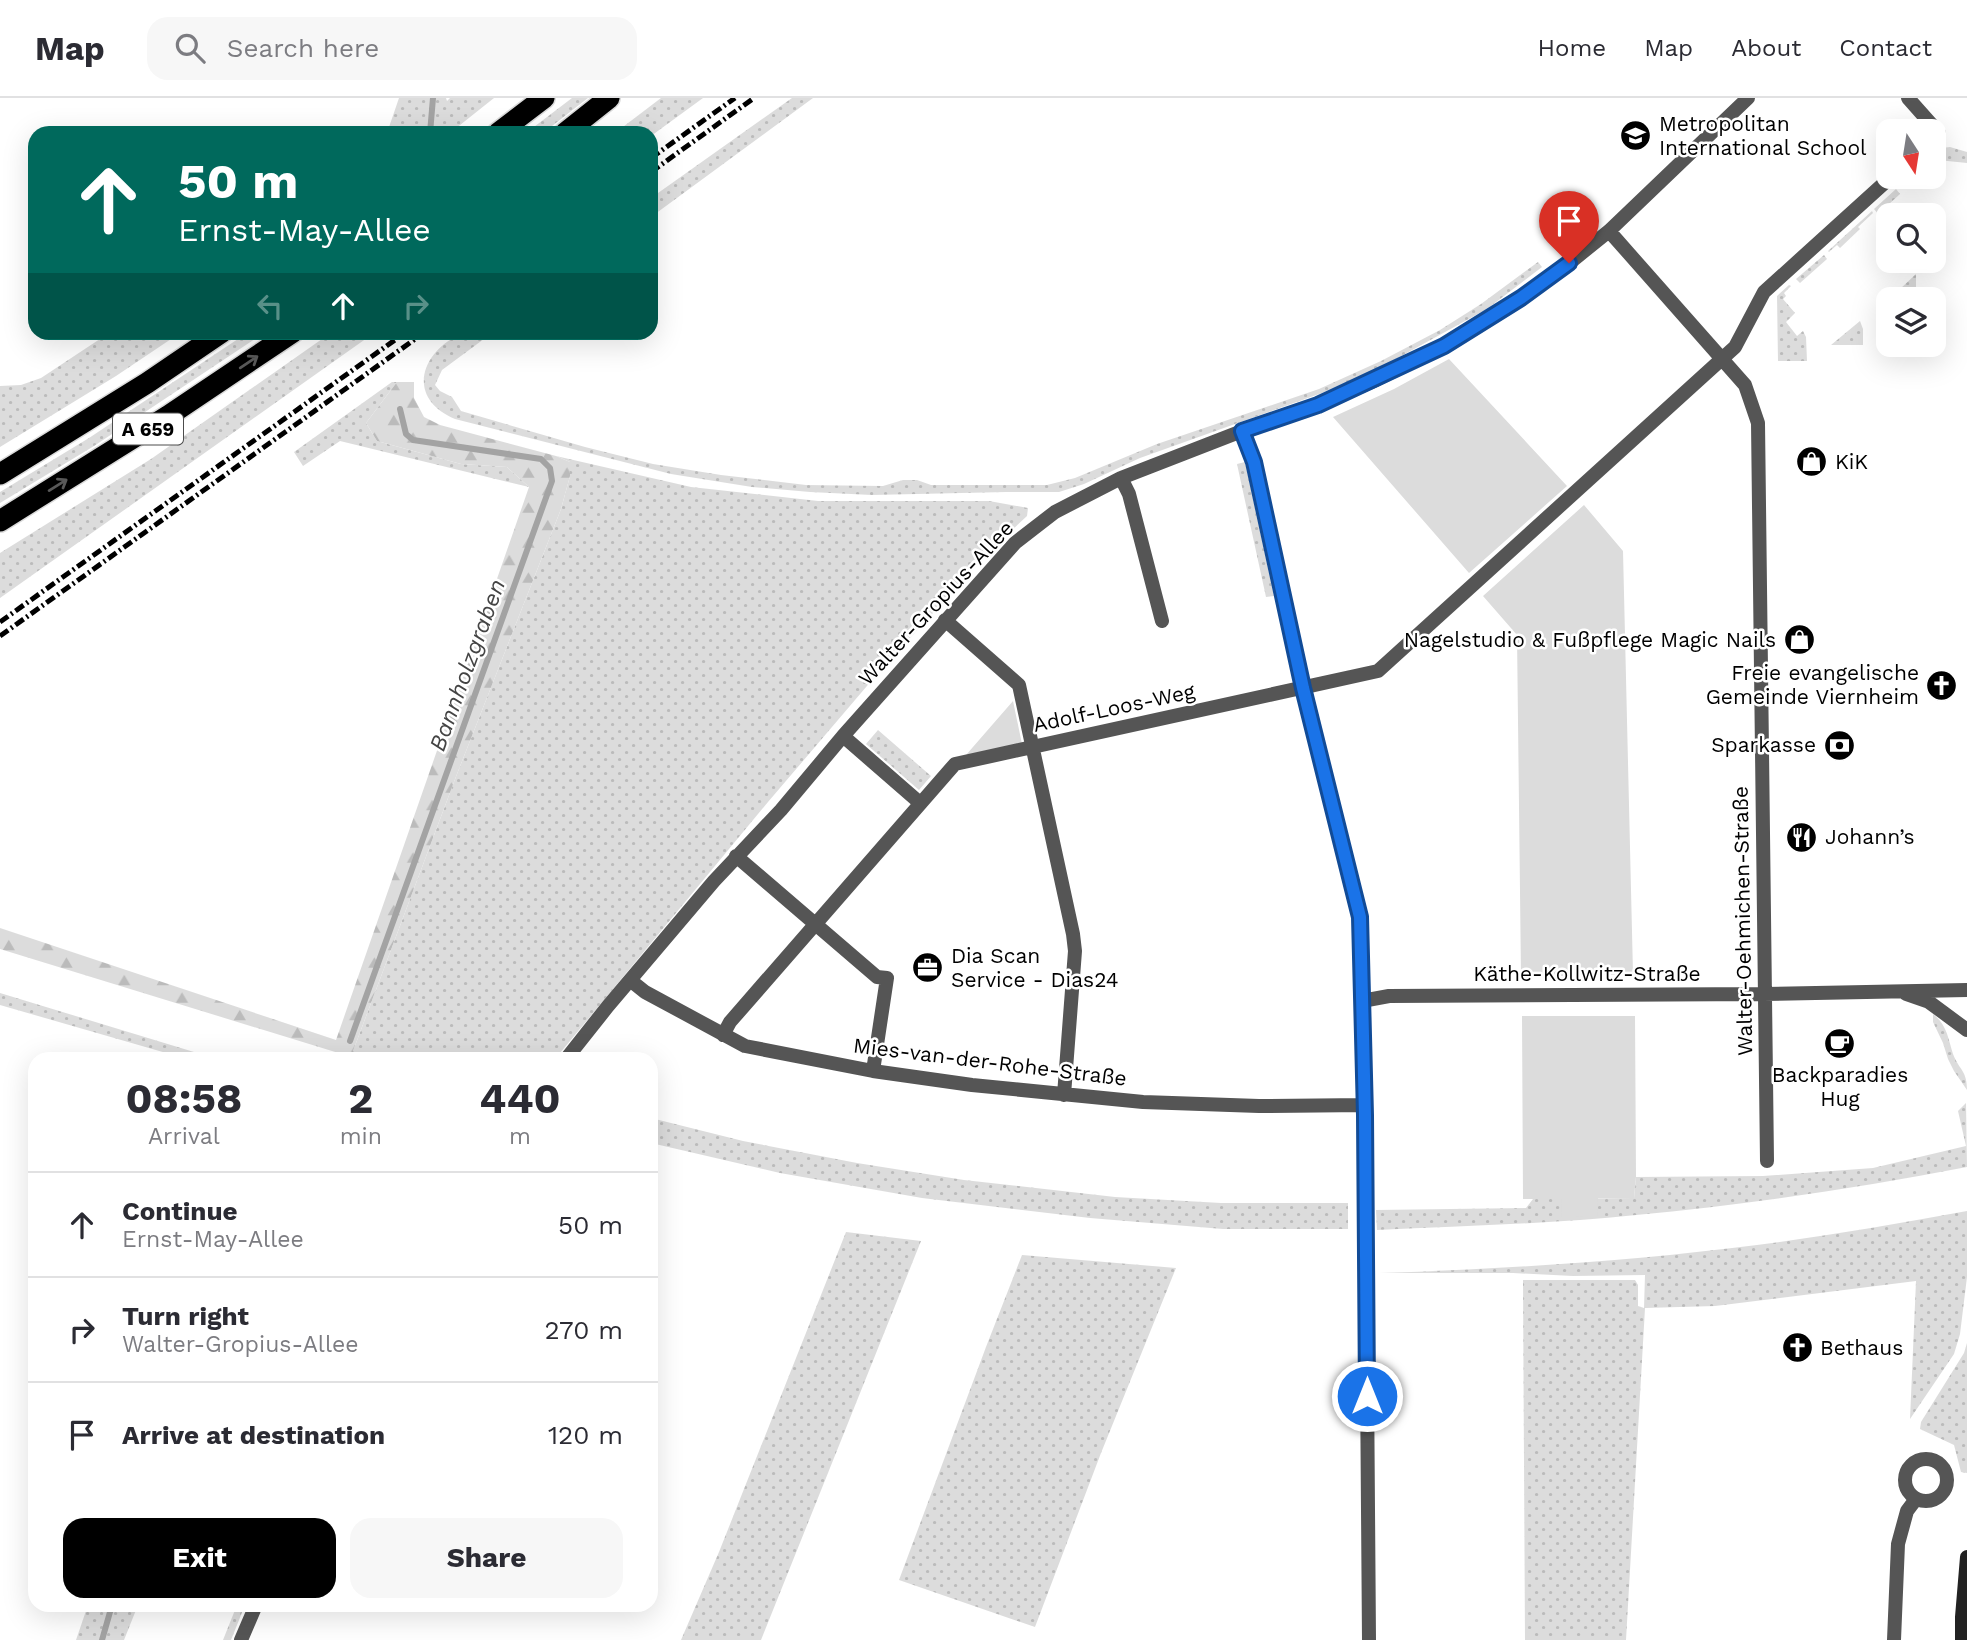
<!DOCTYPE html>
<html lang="en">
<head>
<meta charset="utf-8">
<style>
	:root { --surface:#fff; --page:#f7f7f7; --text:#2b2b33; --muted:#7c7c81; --line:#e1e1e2; --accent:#000 }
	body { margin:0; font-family:"Work Sans",sans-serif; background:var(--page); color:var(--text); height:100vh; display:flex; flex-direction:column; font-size:26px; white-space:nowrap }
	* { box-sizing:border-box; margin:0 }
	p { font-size:23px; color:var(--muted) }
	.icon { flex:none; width:38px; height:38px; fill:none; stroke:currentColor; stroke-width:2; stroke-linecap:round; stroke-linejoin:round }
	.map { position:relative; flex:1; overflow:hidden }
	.side { position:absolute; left:28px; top:954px; width:630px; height:560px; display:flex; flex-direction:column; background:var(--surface); border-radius:21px; box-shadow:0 7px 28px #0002 }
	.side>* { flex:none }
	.banner { position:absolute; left:28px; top:28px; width:630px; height:214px; border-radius:21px; box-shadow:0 7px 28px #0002; background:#00695c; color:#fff; overflow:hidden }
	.needle { width:46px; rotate:168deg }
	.fabs { position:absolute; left:1876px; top:21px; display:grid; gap:14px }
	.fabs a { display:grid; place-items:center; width:70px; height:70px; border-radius:14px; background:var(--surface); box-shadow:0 7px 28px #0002; font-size:35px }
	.pin { position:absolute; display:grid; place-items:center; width:60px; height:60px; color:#fff; margin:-72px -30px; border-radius:50% 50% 50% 0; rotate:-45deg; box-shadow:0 0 7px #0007 }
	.pin .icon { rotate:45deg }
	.me { position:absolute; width:77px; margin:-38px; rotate:0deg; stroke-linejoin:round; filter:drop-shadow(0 0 5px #0008) }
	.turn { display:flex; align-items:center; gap:24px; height:147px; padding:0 35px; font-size:32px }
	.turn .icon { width:91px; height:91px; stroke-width:2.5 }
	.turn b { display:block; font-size:49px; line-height:60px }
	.lanes { display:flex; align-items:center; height:66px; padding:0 35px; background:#0003; justify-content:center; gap:35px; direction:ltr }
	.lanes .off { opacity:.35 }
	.eta { display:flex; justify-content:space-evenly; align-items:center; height:119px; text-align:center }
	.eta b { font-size:42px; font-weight:700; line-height:49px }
	.button { display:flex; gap:14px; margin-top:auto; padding:14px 35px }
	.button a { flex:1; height:80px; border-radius:21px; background:var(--accent); color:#fff; font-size:28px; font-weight:700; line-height:80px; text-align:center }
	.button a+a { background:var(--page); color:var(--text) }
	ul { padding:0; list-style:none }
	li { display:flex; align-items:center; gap:21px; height:105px; padding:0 35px; border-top:2px solid var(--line) }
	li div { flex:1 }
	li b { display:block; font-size:26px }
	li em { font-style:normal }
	header { display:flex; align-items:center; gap:42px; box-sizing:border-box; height:98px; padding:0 35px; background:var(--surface); border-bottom:2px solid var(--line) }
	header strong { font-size:33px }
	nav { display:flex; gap:38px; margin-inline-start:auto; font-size:24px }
	.search { width:490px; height:63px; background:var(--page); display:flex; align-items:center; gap:18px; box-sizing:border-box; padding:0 24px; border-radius:21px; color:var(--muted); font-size:26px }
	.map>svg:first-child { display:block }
	.grass { fill:url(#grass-dots) }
	.forest { fill:url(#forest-firs) }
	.park { fill:#dcdcdc }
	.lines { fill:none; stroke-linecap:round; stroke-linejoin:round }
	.stream { stroke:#a3a3a3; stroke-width:6 }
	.highway-casing { stroke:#dbdbdb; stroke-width:24 }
	.street { stroke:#555; stroke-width:14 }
	.secondary { stroke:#222; stroke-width:14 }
	.highway { stroke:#000; stroke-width:21 }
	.rail { stroke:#000; stroke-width:5; stroke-dasharray:10 3.5 2 3.5; stroke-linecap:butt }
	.oneway { stroke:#595959 }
	.route-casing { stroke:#114b97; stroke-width:18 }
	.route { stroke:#1a73e8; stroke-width:12 }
	.labels { text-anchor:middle; stroke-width:5; stroke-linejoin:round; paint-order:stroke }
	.shield { fill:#fff; stroke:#4c4c4c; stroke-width:2 }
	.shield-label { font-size:19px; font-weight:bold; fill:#000 }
	.poi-label { font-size:21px; fill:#000; stroke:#fff; text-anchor:start }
	.street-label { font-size:21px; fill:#000; stroke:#fff }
	.water-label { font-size:23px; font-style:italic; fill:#444; stroke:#fff }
</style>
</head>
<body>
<header>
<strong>Map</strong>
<div class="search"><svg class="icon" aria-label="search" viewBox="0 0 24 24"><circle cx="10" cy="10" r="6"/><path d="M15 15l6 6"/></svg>Search here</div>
<nav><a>Home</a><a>Map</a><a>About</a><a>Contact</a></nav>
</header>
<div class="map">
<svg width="1967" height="1542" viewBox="0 0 1967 1542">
	<defs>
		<pattern id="grass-dots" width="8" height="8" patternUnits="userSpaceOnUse" patternTransform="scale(1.75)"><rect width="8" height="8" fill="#dcdcdc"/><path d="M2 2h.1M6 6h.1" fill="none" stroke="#bbb" stroke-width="1.8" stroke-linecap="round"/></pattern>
		<pattern id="forest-firs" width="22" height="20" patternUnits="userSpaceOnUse" patternTransform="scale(1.75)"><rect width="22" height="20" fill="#dcdcdc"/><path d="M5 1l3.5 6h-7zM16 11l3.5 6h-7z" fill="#bbb"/></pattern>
	</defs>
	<rect width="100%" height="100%" fill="#fff"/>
	<path class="grass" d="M 399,0 L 446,0 L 447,3 L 450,0 L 494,0 L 450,35 L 387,35 Z
		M 572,0 L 588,0 L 543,35 L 526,35 Z
		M 661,0 L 703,0 L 651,38 L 651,35 L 615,35 Z
		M 792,0 L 813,0 L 651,119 L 651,100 Z
		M 1950,49 L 1967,54 L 1967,65 L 1938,62 L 1934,66 L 1934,57 L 1942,50 Z
		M 1896,91 L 1900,96 L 1878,116 L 1874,111 Z
		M 1872,113 L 1873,115 L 1858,129 L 1860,131 L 1840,150 L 1837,147 L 1829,154 L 1828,153 Z
		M 1824,157 L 1827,161 L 1800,185 L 1796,181 Z
		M 1538,164 L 1542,169 L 1487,211 L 1383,268 L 1322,295 L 1140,360 L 1084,386 L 1059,394 L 1006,394 L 872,397 L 810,394 L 752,389 L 671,376 L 455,321 C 407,301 419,256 460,236 C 468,232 483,234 492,235 L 442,272 L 435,287 L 440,293 L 452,299 L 461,313 L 585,349 L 653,366 L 721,377 L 806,387 L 883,388 L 903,382 L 917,382 L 931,387 L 1047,387 L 1075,380 L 1157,346 L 1319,291 L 1381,263 L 1440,232 L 1481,206 Z
		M 1916,176 L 1916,201 L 1899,201 L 1899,192 Z
		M 1789,187 L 1791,188 L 1784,195 L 1786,198 L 1783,201 L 1795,215 L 1786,224 L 1797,238 L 1803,233 L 1806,239 L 1807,263 L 1778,263 L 1777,198 Z
		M 1860,223 L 1863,231 L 1863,247 L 1831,247 Z
		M 332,234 L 374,235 L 0,500 L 0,455 L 151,361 Z
		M 109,235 L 180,235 L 116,278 L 0,349 L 0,288 L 21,287 L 41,280 Z
		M 247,235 L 264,235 L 94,348 L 0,405 L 0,394 L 89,340 Z
		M 392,284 L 397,284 L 366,325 L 377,343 L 461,366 L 507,369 L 529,389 L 340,343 L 303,368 L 294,354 Z
		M 556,358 L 691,389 L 818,403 L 989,403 L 1028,410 L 1027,418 L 994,449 L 884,568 L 768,704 L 555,961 L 380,961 L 369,958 L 375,961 L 364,961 L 353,953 L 457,676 L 561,411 L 570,378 L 570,364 Z
		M 1245,364 L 1274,498 L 1266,499 L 1237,366 Z
		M 878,632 L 931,678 L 919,692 L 866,646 Z
		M 0,895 L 217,961 L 187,961 L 0,907 Z
		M 1933,916 C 1947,927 1948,940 1953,956 C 1959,972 1967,972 1967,992 L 1954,973 L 1948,961 L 1943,945 L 1933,924 Z
		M 1966,1005 L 1967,1069 C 1858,1090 1747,1107 1636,1117 C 1550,1126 1463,1128 1377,1132 L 1376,1112 L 1526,1110 L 1533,1101 L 1634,1100 L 1636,1079 L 1763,1078 L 1873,1070 L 1966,1048 L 1958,1013 Z
		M 651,1020 L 743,1043 L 857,1065 L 964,1082 L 1115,1099 L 1221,1105 L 1348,1105 L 1348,1131 L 1223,1131 L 1090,1120 L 922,1100 L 780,1075 L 651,1045 Z
		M 1967,1113 L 1967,1179 L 1960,1236 L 1954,1256 L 1910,1321 L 1916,1183 L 1715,1208 L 1645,1210 L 1626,1542 L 1525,1542 L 1523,1182 L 1635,1182 L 1638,1187 L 1638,1208 L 1644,1210 L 1645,1177 L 1573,1178 L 1513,1175 L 1380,1175 C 1506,1171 1632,1163 1757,1147 C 1827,1138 1897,1126 1967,1113 Z
		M 846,1134 L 921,1143 L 761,1542 L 681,1542 L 719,1454 Z
		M 1022,1157 L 1176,1170 L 1101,1355 L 1035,1529 L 899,1482 L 986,1249 Z
		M 1967,1245 L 1967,1375 L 1961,1374 L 1954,1347 L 1920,1331 L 1921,1324 L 1964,1255 Z
		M 88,1507 L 138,1507 L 124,1542 L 76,1542 Z
		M 237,1507 L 245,1507 L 231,1542 L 223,1542 Z"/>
	<path class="forest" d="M 397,284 L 414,284 L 414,300 L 424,319 L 440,327 L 556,358 L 570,364 L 570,378 L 561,411 L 457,676 L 353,953 L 364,961 L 358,961 L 0,851 L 0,830 L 336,942 L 529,389 L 507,369 L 461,366 L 377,343 L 366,325 Z"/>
	<path class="park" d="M 1449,261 L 1567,388 L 1469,475 L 1333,319 L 1394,291 Z
		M 1584,407 L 1623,453 L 1633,876 L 1521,879 L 1517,537 L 1483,498 Z
		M 1013,603 L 1022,646 L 966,657 Z
		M 1522,918 L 1635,918 L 1636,1079 L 1634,1100 L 1598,1100 L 1597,1118 L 1562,1119 L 1561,1101 L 1523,1101 Z"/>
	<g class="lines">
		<path class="stream" d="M 430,35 L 433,0
			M 350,943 L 552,383 L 550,370 L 541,361 L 413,342 L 406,336 L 400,311
			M 102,1542 L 112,1507"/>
		<defs>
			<path id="highway" d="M 498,35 L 544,0
				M 565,35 L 609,0
				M 0,376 L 147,285 L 222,234
				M 0,423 L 168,318 L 293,234"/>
		</defs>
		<use href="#highway" class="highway-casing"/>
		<path class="street" d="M 1908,0 L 1939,35 L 1934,40
			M 1609,133 L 1745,287 L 1758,325 L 1767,1063
			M 1242,333 L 1254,364 L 1303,590 L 1360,819 L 1365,1017 L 1369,1542
			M 1121,380 L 1129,396 L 1162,523
			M 945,522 L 1019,587 L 1073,836 L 1075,853 L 1064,997
			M 843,638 L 920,705
			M 736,758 L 877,879 L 887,880 L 873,973
			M 630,882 L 645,894 L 745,948 L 873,973 L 972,987 L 1143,1004 L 1259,1008 L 1365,1007
			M 1906,896 L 1929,904 L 1967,932
			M 1362,903 L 1389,898 L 1764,896 L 1967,892
			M 723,937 L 730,924 L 955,666 L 1378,573 L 1735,249 L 1764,194 L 1891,79
			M 566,961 L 608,908 L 714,783 L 781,712 L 843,638 L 1015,445 L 1055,414 L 1121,380 L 1242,333 L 1318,307 L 1376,282 L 1444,248 L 1521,200 L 1562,171 L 1609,133 L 1748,0
			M1905 1382a21 21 0 1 1 42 0a21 21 0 1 1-42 0Z
			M 241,1542 L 256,1507
			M 1894,1542 L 1898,1446 L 1907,1413 L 1916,1401"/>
		<path class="secondary" d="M 1962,1542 L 1962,1519 L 1967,1459"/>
		<use href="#highway" class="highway"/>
		<path class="rail" d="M 651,60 L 735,0
			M 651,74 L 754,0
			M 0,524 L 406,234
			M 0,538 L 425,234"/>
	</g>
	<defs><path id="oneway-shaft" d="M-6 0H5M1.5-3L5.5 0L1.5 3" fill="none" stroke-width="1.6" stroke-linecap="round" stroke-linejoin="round" transform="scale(1.75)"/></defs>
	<g class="oneway">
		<use href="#oneway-shaft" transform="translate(249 264) rotate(-34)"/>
		<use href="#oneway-shaft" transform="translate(58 387) rotate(-32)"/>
	</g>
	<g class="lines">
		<defs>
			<path id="route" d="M 1367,1298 L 1365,1017 L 1360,819 L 1303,590 L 1254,364 L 1242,333 L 1318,307 L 1444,248 L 1521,200 L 1569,165"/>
		</defs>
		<use href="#route" class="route-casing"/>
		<use href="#route" class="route"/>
	</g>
	<defs>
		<symbol id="school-disc" viewBox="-11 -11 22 22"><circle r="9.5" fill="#000" stroke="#fff"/><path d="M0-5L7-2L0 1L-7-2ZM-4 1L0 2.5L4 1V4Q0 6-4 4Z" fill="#fff"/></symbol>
		<symbol id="shop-disc" viewBox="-11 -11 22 22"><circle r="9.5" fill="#000" stroke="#fff"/><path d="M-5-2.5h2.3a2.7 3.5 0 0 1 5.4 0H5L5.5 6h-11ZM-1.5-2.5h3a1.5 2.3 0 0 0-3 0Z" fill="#fff"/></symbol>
		<symbol id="church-disc" viewBox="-11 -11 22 22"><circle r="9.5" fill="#000" stroke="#fff"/><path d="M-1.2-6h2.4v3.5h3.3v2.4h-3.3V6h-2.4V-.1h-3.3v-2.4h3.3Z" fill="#fff"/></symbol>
		<symbol id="bank-disc" viewBox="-11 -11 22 22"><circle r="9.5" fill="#000" stroke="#fff"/><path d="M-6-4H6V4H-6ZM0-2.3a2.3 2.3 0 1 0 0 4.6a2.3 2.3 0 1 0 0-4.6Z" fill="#fff"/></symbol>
		<symbol id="restaurant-disc" viewBox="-11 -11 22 22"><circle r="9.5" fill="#000" stroke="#fff"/><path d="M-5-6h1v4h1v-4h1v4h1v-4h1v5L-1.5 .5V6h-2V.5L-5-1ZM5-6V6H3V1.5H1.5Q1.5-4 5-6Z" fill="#fff"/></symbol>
		<symbol id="office-disc" viewBox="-11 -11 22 22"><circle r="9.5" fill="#000" stroke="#fff"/><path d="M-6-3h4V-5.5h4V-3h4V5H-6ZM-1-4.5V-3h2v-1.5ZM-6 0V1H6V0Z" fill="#fff"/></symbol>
		<symbol id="cafe-disc" viewBox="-11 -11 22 22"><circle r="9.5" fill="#000" stroke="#fff"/><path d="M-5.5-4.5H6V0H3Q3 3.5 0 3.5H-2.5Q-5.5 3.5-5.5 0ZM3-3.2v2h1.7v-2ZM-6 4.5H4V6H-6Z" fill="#fff"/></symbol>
	</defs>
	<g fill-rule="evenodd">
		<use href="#school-disc" x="1618" y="20" width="35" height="35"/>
		<use href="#shop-disc" x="1794" y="346" width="35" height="35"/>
		<use href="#shop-disc" x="1782" y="524" width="35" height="35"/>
		<use href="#church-disc" x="1924" y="570" width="35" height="35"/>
		<use href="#bank-disc" x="1822" y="630" width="35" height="35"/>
		<use href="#restaurant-disc" x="1784" y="722" width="35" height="35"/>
		<use href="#office-disc" x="910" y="852" width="35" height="35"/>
		<use href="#cafe-disc" x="1822" y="928" width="35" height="35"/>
		<use href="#church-disc" x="1780" y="1232" width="35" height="35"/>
	</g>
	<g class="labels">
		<rect class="shield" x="113" y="315.5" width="70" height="31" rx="5"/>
		<g class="shield-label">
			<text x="148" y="338">A 659</text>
		</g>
		<g class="poi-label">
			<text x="1659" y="33">Metropolitan<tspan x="1659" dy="24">International School</tspan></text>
			<text x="1835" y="371">KiK</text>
			<text x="1776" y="549" text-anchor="end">Nagelstudio &amp; Fußpflege Magic Nails</text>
			<text x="1919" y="582" text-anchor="end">Freie evangelische<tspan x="1919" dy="24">Gemeinde Viernheim</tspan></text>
			<text x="1816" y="654" text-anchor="end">Sparkasse</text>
			<text x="1825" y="746">Johann’s</text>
			<text x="951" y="865">Dia Scan<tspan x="951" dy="24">Service - Dias24</tspan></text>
			<text x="1840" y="984" text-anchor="middle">Backparadies<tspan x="1840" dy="24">Hug</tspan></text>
			<text x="1820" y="1257">Bethaus</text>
		</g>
		<g class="street-label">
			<text transform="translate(936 505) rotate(-47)" y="7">Walter-Gropius-Allee</text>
			<text transform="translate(1114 610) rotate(-12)" y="7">Adolf-Loos-Weg</text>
			<text transform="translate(1743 823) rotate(-91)" y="7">Walter-Oehmichen-Straße</text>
			<text x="1587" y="883">Käthe-Kollwitz-Straße</text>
			<text transform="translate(990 964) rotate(7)" y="7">Mies-van-der-Rohe-Straße</text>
		</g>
		<g class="water-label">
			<text transform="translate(467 567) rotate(-70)" y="8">Bannholzgraben</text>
		</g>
	</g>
</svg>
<div class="fabs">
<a><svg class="needle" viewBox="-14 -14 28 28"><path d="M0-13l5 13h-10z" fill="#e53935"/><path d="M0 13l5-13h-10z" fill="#7c7c81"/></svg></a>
<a><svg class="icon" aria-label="search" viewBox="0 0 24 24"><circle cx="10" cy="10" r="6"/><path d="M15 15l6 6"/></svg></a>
<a><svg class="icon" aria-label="layers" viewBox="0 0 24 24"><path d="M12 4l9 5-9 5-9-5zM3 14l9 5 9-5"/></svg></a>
</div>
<div class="pin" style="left:1569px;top:165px;background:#d93025"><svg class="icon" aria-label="arrive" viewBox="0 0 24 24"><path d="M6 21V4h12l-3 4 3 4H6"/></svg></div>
<svg class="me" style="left:1367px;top:1298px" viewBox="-20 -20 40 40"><circle r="17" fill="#1a73e8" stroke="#fff" stroke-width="3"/><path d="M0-11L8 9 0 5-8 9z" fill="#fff"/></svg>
<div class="banner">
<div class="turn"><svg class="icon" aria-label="ahead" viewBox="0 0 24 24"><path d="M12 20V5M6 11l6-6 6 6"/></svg><div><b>50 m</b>Ernst-May-Allee</div></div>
<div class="lanes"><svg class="icon off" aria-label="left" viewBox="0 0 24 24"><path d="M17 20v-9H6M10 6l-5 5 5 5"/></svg><svg class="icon" aria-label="ahead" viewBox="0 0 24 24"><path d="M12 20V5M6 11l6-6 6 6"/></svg><svg class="icon off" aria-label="right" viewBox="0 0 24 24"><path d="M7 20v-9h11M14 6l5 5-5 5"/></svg></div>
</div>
<section class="side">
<div class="eta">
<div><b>08:58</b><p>Arrival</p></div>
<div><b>2</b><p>min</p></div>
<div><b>440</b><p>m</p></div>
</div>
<ul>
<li><svg class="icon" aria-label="ahead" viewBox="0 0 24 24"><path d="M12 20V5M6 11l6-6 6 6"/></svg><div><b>Continue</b><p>Ernst-May-Allee</p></div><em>50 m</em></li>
<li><svg class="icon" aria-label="right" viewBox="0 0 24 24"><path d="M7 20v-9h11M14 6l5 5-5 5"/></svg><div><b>Turn right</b><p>Walter-Gropius-Allee</p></div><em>270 m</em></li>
<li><svg class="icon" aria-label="arrive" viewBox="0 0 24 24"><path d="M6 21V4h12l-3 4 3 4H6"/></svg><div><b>Arrive at destination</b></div><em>120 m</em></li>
</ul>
<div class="button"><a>Exit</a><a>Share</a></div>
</section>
</div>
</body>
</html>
